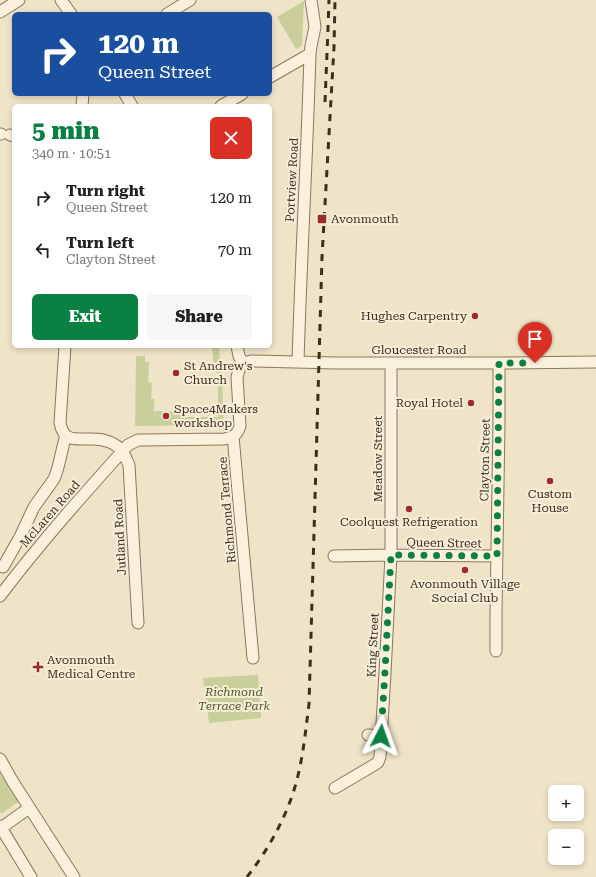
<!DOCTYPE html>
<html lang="en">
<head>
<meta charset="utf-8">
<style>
	:root { --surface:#fff; --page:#f6f6f6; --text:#202124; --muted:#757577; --accent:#0b8043 }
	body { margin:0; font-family:"Roboto Serif",serif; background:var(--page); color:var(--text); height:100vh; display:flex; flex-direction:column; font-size:15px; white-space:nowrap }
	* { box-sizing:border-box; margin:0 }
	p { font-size:13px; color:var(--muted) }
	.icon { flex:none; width:22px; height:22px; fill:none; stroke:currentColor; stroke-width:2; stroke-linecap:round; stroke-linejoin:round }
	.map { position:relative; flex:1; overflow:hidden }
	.sheet { position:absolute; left:12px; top:104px; width:260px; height:244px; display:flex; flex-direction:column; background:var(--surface); border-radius:6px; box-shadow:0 2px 6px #0003 }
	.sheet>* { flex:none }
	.hud { position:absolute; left:12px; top:12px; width:260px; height:84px; border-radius:6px; box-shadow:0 2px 6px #0003; background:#1a4fa0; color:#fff; overflow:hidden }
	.tools { position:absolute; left:548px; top:785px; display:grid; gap:8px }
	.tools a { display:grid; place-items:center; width:36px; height:36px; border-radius:6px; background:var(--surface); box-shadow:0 2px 6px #0003; font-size:20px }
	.pin { position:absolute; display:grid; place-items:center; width:34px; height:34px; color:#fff; margin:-41px -17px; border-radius:50% 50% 50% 0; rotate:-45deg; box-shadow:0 0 4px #0007 }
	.pin .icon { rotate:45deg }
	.me { position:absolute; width:44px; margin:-22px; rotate:4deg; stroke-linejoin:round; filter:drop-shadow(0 0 3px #0008) }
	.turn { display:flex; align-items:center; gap:14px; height:84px; padding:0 20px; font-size:18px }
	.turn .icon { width:52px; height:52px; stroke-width:2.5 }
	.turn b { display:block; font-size:28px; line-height:34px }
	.round { display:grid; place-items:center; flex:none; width:42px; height:42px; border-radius:6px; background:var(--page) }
	.overview { display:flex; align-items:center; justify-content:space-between; height:68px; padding:0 20px }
	h1 { font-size:24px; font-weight:800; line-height:30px; color:var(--accent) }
	.primary-button { display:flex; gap:8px; margin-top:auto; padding:8px 20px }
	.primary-button a { flex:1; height:46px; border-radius:6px; background:var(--accent); color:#fff; font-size:16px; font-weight:800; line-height:46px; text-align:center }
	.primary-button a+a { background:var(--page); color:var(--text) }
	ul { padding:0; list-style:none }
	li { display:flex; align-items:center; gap:12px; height:52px; padding:0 20px }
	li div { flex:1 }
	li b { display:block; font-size:15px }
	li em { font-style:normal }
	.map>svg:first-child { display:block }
	.green { fill:#c9cf9b }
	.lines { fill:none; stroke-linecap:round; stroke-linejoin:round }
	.street-casing { stroke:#8d765c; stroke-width:13 }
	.street { stroke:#faf1dc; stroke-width:11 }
	.rail { stroke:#3d2e20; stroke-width:3; stroke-dasharray:7 7; stroke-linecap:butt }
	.route { stroke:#0b8043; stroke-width:7; stroke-dasharray:0 12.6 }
	.poi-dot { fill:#9e2a2b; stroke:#f7eed8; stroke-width:1.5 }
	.labels { text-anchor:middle; stroke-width:4; stroke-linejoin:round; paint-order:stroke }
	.street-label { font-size:12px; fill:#3d2e20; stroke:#f7eed8 }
	.poi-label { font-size:12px; fill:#3d2e20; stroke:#f7eed8; text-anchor:start }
	.park-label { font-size:12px; font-style:italic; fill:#4d5a26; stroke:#f7eed8 }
</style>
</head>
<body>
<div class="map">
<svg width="596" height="877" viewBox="0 0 596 877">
	<rect width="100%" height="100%" fill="#f0e4c8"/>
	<path class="green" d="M 304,1 L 302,46 L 296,49 L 277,17 Z
		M 212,346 L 219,346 L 221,373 L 217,373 L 214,371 Z
		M 136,356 L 145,356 L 145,362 L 149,362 L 148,382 L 152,383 L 151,399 L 154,399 L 154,411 L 179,412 L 181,417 L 218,417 L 218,385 L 215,383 L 216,382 L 220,380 L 221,380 L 222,382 L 224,425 L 135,426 Z
		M 258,675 L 261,718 L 209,723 L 203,678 Z
		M 0,773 L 6,783 L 20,801 L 1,814 L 0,812 Z"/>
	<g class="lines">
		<defs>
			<path id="street" d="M 61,0 L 71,14
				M 0,12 L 19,0
				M 167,14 L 190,0
				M 270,77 L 310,54
				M 125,94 L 132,106
				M 82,106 L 83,94
				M 221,106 L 242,94
				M 0,134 L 1,134
				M 10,135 L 14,136
				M 65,346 L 60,423 C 64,444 78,438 94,439 C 104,439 116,443 122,451 C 125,455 127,461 129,465 L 138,623
				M 237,346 L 239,356 L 243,363
				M 298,362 C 301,259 307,157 310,54 L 311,46 L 315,27 L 311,0
				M 243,363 L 251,361 L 336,363 L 499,363 L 596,362
				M 233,436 L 253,658
				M 334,556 L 391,555 L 497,556
				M 3,567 L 20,537 L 34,507 L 54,479 C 60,466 61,450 66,436
				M 0,596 C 40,543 84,494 128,445 L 138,440 L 145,440 L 224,439 C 233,437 237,436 240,426 L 237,377 L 240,367 L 243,363
				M 496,651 L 496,612 L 499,423 L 499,363
				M 368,735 L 381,736
				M 0,759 L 13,782 L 74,877
				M 335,788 L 374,765 L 378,762 L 380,757 L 385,673 L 391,555 L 391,363
				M 0,826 L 31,877
				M 1,828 L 29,808"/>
		</defs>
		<use href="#street" class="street-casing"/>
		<use href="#street" class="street"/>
		<path class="rail" d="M 325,102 L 328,29 L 329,0
			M 247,877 C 271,846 291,809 299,771 C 304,749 306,727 309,704 L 322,257 L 334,47 L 335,0"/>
	</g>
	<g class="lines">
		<path class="route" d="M 381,736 L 385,671 L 391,555 L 497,556 L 499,363 L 535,363"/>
	</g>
	<g class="poi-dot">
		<rect x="317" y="214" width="10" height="10" rx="2"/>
		<circle cx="475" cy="316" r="4"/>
		<circle cx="176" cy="373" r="4"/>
		<circle cx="471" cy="403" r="4"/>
		<circle cx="166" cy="416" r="4"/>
		<circle cx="550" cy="481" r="4"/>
		<circle cx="409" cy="509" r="4"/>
		<circle cx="465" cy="570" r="4"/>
		<path d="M36 661h4v4h4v4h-4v4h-4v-4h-4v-4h4z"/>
	</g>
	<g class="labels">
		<g class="street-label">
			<text transform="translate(292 180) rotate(-87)" y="4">Portview Road</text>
			<text x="419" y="354">Gloucester Road</text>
			<text transform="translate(378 459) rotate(-90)" y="4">Meadow Street</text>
			<text transform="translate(485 460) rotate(-89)" y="4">Clayton Street</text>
			<text transform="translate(227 510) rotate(-95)" y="4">Richmond Terrace</text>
			<text transform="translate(50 514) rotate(-49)" y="4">McLaren Road</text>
			<text transform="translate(120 537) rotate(-93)" y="4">Jutland Road</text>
			<text transform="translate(444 543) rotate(1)" y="4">Queen Street</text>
			<text transform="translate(373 645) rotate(-87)" y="4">King Street</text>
		</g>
		<g class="poi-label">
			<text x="331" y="223">Avonmouth</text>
			<text x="467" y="320" text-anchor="end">Hughes Carpentry</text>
			<text x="184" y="370">St Andrew's<tspan x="184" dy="14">Church</tspan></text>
			<text x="463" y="407" text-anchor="end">Royal Hotel</text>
			<text x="174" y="413">Space4Makers<tspan x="174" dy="14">workshop</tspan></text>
			<text x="550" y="498" text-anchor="middle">Custom<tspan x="550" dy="14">House</tspan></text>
			<text x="409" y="526" text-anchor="middle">Coolquest Refrigeration</text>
			<text x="465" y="588" text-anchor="middle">Avonmouth Village<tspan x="465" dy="14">Social Club</tspan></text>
			<text x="47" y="664">Avonmouth<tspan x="47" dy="14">Medical Centre</tspan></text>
		</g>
		<g class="park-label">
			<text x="234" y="696">Richmond<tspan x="234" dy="14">Terrace Park</tspan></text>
		</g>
	</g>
</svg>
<div class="tools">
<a>+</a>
<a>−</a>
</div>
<div class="pin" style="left:535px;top:363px;background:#d93025"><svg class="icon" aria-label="arrive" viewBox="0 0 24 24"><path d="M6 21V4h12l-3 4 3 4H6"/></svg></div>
<svg class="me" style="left:381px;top:736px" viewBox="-20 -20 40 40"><path d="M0-17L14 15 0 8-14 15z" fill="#0b8043" stroke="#fff" stroke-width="4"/></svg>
<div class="hud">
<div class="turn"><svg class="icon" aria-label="right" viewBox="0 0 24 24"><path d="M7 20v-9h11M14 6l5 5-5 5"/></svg><div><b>120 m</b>Queen Street</div></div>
</div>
<section class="sheet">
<div class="overview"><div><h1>5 min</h1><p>340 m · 10:51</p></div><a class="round" style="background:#d93025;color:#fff"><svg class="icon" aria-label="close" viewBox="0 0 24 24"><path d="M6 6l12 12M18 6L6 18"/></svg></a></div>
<ul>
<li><svg class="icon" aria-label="right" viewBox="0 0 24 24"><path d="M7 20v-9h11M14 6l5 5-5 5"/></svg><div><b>Turn right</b><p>Queen Street</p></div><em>120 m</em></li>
<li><svg class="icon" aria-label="left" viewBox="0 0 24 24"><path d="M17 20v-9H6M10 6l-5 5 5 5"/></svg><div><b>Turn left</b><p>Clayton Street</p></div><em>70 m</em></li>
</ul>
<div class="primary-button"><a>Exit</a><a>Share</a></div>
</section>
</div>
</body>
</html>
